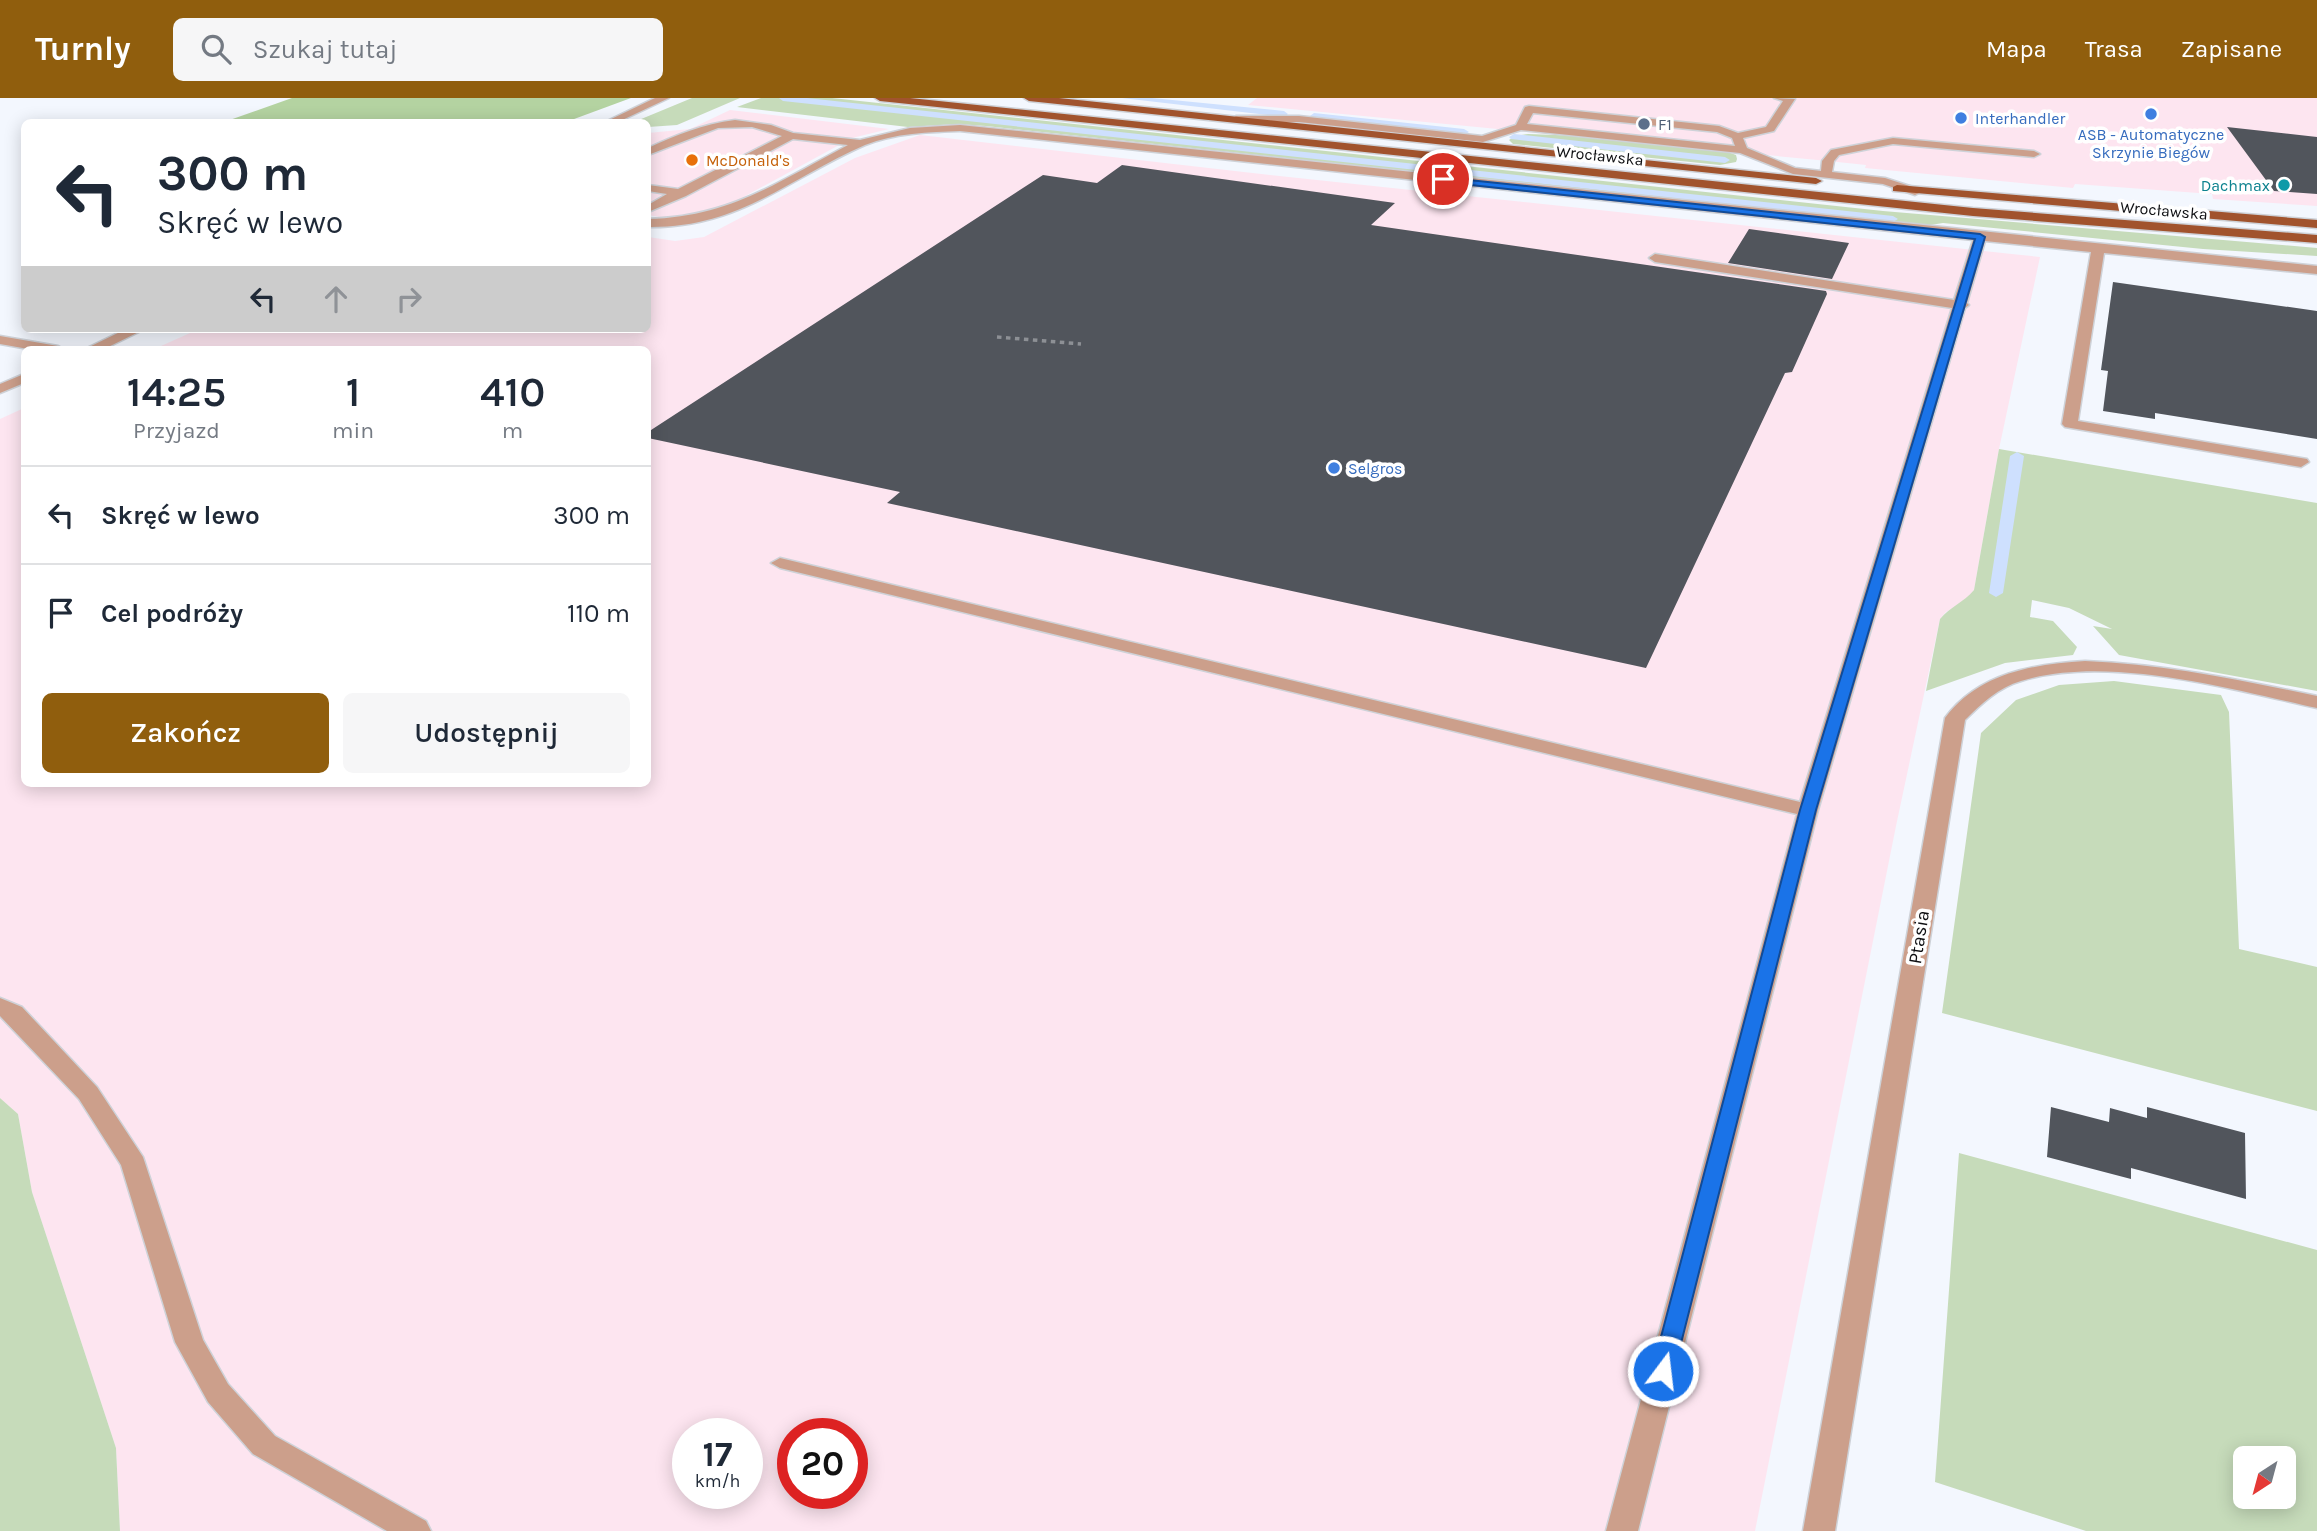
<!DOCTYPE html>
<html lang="pl">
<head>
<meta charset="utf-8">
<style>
	:root { --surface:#fff; --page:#f6f6f7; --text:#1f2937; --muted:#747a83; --line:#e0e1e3; --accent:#905e0d }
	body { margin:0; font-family:Karla,sans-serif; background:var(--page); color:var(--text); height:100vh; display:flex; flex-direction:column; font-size:26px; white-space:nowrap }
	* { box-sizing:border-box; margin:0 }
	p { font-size:23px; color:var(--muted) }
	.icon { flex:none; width:38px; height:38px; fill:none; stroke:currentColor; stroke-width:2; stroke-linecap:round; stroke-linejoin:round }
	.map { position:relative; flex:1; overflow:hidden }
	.side { position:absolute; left:21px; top:248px; width:630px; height:441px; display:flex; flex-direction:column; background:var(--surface); border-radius:10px; box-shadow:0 4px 18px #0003 }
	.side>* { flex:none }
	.banner { position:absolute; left:21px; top:21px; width:630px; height:214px; border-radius:10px; box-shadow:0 4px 18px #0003; background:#fff; color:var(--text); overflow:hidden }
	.needle { width:46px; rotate:216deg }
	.fabs { position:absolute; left:2233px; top:1348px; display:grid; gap:14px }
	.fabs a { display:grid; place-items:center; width:63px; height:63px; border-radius:10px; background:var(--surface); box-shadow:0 4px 18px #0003; font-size:35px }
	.speed { position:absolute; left:672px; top:1320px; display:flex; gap:14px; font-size:35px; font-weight:700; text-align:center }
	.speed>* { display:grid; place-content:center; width:91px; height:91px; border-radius:50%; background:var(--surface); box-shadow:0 4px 18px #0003; line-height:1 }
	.speed small { font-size:18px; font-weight:400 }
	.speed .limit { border:10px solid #d22; background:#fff; color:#111 }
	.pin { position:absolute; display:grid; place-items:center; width:60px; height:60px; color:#fff; margin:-30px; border:4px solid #fff; border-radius:50%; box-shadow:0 2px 7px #0007 }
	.me { position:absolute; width:77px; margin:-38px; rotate:15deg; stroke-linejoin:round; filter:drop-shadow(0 0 5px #0008) }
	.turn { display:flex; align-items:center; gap:24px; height:147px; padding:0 21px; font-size:32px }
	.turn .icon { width:91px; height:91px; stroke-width:2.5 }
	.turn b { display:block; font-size:49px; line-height:60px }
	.lanes { display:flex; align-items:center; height:66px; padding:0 21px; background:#0003; justify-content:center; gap:35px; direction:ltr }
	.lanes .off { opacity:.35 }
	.eta { display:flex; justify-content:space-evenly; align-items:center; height:119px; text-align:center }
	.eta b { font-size:42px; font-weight:600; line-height:49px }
	.button { display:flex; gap:14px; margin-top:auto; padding:14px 21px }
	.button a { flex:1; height:80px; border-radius:10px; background:var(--accent); color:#fff; font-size:28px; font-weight:600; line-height:80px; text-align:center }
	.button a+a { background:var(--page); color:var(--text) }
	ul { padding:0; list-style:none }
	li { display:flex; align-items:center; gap:21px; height:98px; padding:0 21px; border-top:2px solid var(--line) }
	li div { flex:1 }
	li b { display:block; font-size:26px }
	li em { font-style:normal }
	header { display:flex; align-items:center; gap:42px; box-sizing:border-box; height:98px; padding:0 35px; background:var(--accent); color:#fff }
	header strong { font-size:33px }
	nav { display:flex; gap:38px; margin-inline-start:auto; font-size:24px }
	.search { width:490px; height:63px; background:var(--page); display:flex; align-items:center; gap:18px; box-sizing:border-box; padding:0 24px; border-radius:10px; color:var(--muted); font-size:26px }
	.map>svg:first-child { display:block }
	.commercial { fill:#fde5f0; fill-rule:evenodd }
	.green { fill:#c6dbba; fill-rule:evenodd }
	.forest { fill:#b4d3a1 }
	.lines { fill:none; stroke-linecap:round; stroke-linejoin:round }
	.stream { fill:#cee0fe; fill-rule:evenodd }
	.building { fill:#51555c }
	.minor-casing { stroke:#ced2d8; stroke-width:3 }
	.major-casing { stroke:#ced2d8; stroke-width:3 }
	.path { stroke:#8d9095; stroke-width:3.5; stroke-dasharray:4.5 4.5; stroke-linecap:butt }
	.minor { fill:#cc9f8b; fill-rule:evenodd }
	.major { fill:#a1532d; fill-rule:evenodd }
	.route { fill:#1a73e8; stroke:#114b97; stroke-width:2 }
	.shop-dot { fill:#3f7fe0; stroke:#fff; stroke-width:2.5 }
	.service-dot { fill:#5c6f8a; stroke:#fff; stroke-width:2.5 }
	.food-dot { fill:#e8710a; stroke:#fff; stroke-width:2.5 }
	.culture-dot { fill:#0f9aa8; stroke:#fff; stroke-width:2.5 }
	.labels { text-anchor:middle; stroke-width:7; stroke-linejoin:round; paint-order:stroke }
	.far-shop-label { font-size:16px; fill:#366cbe; stroke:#fff; text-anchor:start }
	.far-service-label { font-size:16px; fill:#4e5e75; stroke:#fff; text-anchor:start }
	.far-street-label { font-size:16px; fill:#0e0f12; stroke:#fff }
	.far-food-label { font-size:16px; fill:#c56008; stroke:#fff; text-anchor:start }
	.far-culture-label { font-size:16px; fill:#0d838f; stroke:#fff; text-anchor:end }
	.street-label { font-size:19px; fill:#0e0f12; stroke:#fff }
</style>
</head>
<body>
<header>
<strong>Turnly</strong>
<div class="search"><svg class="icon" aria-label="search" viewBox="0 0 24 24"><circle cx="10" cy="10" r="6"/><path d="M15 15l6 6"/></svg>Szukaj tutaj</div>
<nav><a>Mapa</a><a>Trasa</a><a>Zapisane</a></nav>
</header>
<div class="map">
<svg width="2317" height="1433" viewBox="0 0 2317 1433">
	<rect width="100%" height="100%" fill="#f3f7fe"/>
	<path class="commercial" d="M 1257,0 L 2317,0 L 2317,108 L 2213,101 L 2212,96 L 2075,86 L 2073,90 L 1865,70 L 1866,67 L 1828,63 L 1248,7 Z
		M 730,12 L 889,31 L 852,40 L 725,109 L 672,121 L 648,117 L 648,35 L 690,31 Z
		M 920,37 L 1270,77 L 2040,159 L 1999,351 L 1974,492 L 1965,503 L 1946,514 L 1940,521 L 1896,728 L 1755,1433 L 120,1433 L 116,1350 L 32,1094 L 18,1016 L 0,1000 L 0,321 L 24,310 L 24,686 L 648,686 L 648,252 L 152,252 L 199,231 L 648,231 L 648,139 L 675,143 L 704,139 L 855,60 ZM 688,1335 L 747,1335 L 747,1395 L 688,1395 ZM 793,1335 L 852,1335 L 852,1395 L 793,1395 Z"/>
	<path class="green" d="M 692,0 L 740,0 L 677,27 L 648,29 L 648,24 L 634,24 Z
		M 761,0 L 832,0 L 1883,113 L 2317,150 L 2317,158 L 2203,151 L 1943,125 L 1924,128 L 986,28 L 957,26 L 908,29 L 737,9 Z
		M 1528,36 L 1583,38 L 1725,53 L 1736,57 L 1737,61 L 1736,64 L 1720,67 L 1513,46 L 1509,42 L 1515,38 Z
		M 1999,351 L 2317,405 L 2317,593 L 2119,557 L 2093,528 L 2112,531 L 2069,510 L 2032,502 L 2030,519 L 2053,523 L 2077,549 L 2073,557 L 2005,565 L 1926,593 L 1940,521 C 1950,509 1964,504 1974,492 Z
		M 2114,583 L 2221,597 L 2229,614 L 2239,851 L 2317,869 L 2317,1013 L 1942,915 L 1981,635 L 2016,602 L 2059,587 Z
		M 0,1000 L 18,1016 L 32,1094 L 116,1350 L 120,1433 L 0,1433 Z
		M 1959,1055 L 2317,1152 L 2317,1433 L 2086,1433 L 1935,1384 ZM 2245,1360 L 2284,1360 L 2284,1398 L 2245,1398 Z"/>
	<path class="forest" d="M 292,0 L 631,0 L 566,24 L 224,24 Z"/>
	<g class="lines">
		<path class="stream" d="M 779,0 L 807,0 L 1893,118 L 1898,121 L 1893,124 L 783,3 Z
			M 1122,0 L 1152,0 L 1284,13 L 1288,16 L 1284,19 Z
			M 1314,15 L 1464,31 L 1469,34 L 1464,37 L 1311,20 L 1310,18 Z
			M 1514,36 L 1725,59 L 1730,62 L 1725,65 L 1511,41 L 1509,39 Z
			M 2017,354 L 2024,358 L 2003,495 L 1996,499 L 1989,495 L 2010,358 Z"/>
	</g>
	<path class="building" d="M 2227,29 L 2317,39 L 2317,96 L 2274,93 Z
		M 1122,67 L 1395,105 L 1371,127 L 1826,193 L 1827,196 L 1792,274 L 1785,275 L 1646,570 L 887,405 L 900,394 L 648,340 L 648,334 L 1043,77 L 1097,85 Z
		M 1749,131 L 1849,145 L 1832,181 L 1728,165 Z
		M 2113,184 L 2317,213 L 2317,341 L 2155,315 L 2155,321 L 2103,313 L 2108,273 L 2101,272 Z
		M 2051,1009 L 2109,1024 L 2110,1010 L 2147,1020 L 2147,1009 L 2245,1035 L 2246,1101 L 2131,1070 L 2131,1081 L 2047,1059 Z"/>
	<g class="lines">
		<defs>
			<path id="minor" d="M 655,0 L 669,0 L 618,24 L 605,24 Z
				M 1774,0 L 1795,1 L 1774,33 L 1743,40 L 1747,50 L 1795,70 L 1821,73 L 1822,63 L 1831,52 L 1893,40 L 2034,53 L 2040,56 L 2034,59 L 1893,46 L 1839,57 L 1834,63 L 1832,74 L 1885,80 L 1919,91 L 1919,95 L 1915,97 L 1883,86 L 1793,76 L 1740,55 L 1521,32 L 1483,44 L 1299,24 L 1236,24 L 1231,21 L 1236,18 L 1299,18 L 1482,38 L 1516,27 L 1525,9 L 1529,8 L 1719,28 L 1738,35 L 1766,29 L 1783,3 ZM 1533,15 L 1717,34 L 1732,40 L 1735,48 L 1527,26 Z
				M 735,22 L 771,27 L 793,35 L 860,42 L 910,30 L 960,27 L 2317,168 L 2317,176 L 2104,155 L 2078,323 L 2307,361 L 2309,364 L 2301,369 L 2065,329 L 2062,326 L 2091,154 L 1985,143 L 1967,205 L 1969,207 L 1965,210 L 1818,712 L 1638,1433 L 1606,1433 L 1797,716 L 780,470 L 771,465 L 780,460 L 1800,704 L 1952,210 L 1655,164 L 1649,160 L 1655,156 L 1954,202 L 1973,142 L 960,33 C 929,34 895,35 865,47 C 787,81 740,130 648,129 L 648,121 C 729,119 778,84 848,47 L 793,41 L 686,98 L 648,114 L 648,107 L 667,96 L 648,93 L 648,87 L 678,91 L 782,38 L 752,29 L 718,30 L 648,57 L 648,50 C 676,37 703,26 735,22 Z
				M 126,231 L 145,231 L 102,252 L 83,252 Z
				M 0,238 L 58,248 L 65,252 L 34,252 L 0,246 Z
				M 24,276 L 24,285 L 0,295 L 0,286 Z
				M 2085,563 C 2164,566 2240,582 2317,598 L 2317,610 C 2231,591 2107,556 2021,583 C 1999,589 1981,606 1965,622 L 1835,1433 L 1803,1433 L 1945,620 C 1978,575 2034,566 2085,563 Z
				M 0,900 L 22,909 L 97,989 L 143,1059 L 203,1242 L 228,1286 L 275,1338 L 426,1423 L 431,1433 L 387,1433 L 253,1356 L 208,1304 L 175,1244 L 121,1067 L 79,1001 L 0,918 Z"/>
			<path id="major" d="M 875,0 L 910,0 L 1973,110 L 2317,137 L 2317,145 L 1973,118 L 880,3 Z
				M 1024,0 L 1059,0 L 1816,80 L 1822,83 L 1816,86 L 1029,3 Z
				M 1897,87 L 2317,122 L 2317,130 L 1893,93 L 1893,89 Z"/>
		</defs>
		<use href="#minor" class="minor-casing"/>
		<use href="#major" class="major-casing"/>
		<path class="path" d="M 997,239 L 1081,246"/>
		<use href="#minor" class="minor"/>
		<use href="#major" class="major"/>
	</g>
	<path class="route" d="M 1440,79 L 1980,136 L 1985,139 L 1816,712 L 1674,1273 L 1671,1279 L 1663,1282 L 1656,1279 L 1652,1273 L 1800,712 L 1975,141 L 1443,84 L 1440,83 Z"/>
	<g class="shop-dot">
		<circle cx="2151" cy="16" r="7"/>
		<circle cx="1961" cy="20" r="7"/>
		<circle cx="1334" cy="370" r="7"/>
	</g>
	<circle class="service-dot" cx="1644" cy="26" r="7"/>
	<circle class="food-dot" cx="692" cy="62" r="7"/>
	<circle class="culture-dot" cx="2284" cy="87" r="7"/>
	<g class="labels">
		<g class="far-shop-label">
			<text x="1975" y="26">Interhandler</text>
			<text x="2151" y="42" text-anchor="middle">ASB - Automatyczne<tspan x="2151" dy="18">Skrzynie Biegów</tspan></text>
			<text x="1348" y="376">Selgros</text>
		</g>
		<g class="far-service-label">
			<text x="1658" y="32">F1</text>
		</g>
		<g class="far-street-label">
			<text transform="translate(1600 57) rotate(6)" y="6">Wrocławska</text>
			<text transform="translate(2164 112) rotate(5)" y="6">Wrocławska</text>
		</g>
		<g class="far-food-label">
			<text x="706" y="68">McDonald's</text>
		</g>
		<g class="far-culture-label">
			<text x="2270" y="93">Dachmax</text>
		</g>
		<g class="street-label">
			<text transform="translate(1918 839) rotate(-81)" y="7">Ptasia</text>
		</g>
	</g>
</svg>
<div class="fabs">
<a><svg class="needle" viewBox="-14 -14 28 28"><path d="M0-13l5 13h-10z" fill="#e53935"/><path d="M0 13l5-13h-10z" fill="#747a83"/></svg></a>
</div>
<div class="speed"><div>17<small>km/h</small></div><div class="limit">20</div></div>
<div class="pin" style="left:1443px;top:81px;background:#d93025"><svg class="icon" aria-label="arrive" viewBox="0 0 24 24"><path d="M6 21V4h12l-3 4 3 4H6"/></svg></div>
<svg class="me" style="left:1663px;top:1273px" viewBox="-20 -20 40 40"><circle r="17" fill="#1a73e8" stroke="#fff" stroke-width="3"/><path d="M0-11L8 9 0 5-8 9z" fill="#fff"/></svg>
<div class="banner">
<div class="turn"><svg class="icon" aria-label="left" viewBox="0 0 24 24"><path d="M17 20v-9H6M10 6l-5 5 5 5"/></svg><div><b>300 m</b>Skręć w lewo</div></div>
<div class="lanes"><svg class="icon" aria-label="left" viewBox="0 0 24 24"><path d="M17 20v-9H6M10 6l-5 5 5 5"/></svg><svg class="icon off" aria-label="ahead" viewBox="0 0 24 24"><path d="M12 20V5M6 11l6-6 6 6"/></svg><svg class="icon off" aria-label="right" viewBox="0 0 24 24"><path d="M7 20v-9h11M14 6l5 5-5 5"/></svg></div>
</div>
<section class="side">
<div class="eta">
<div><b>14:25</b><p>Przyjazd</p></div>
<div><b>1</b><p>min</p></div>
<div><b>410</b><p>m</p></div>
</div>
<ul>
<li><svg class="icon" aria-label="left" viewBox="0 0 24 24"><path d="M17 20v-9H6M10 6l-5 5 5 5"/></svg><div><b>Skręć w lewo</b></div><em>300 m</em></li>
<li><svg class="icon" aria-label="arrive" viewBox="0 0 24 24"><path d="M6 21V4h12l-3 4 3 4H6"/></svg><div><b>Cel podróży</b></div><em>110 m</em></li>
</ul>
<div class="button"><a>Zakończ</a><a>Udostępnij</a></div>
</section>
</div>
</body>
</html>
